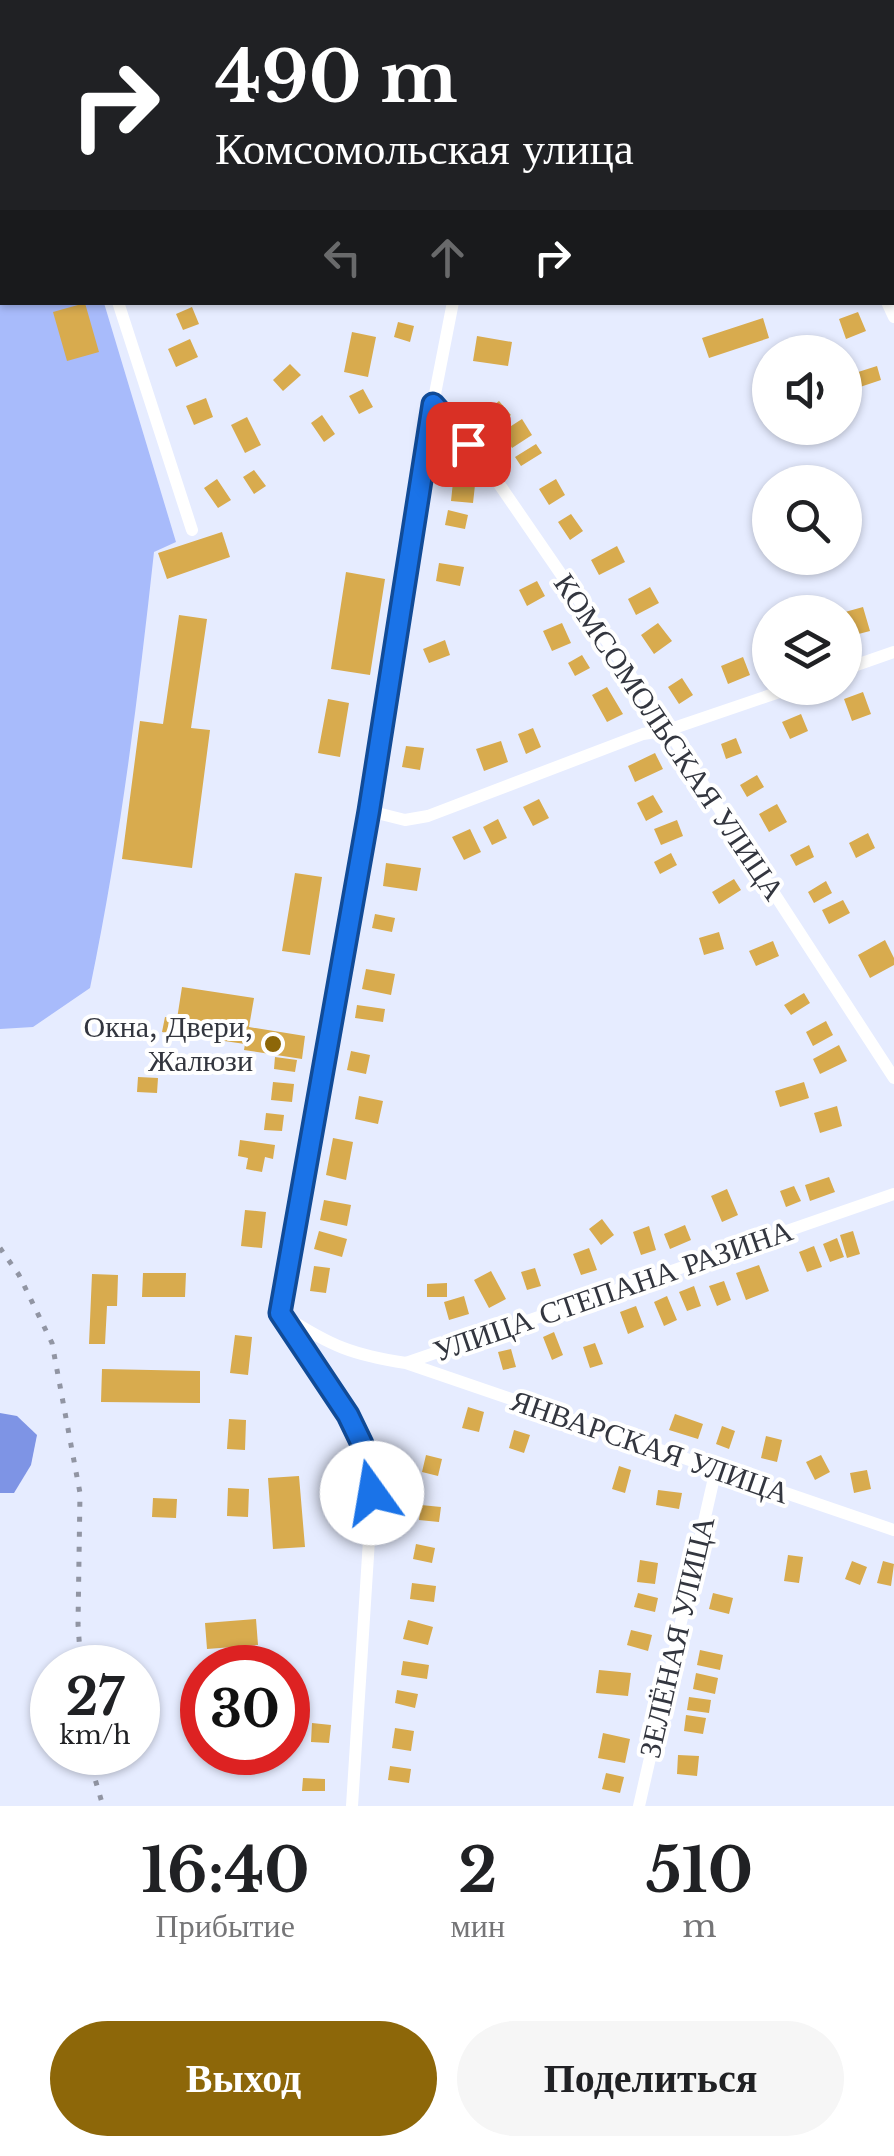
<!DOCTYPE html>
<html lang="ru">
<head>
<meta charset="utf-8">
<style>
	:root { --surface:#fff; --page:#f6f6f6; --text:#202124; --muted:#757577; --accent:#8d6709 }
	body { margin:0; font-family:"Libre Baskerville",serif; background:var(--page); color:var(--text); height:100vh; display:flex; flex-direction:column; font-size:38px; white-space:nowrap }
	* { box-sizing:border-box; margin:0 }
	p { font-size:32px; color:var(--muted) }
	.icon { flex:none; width:55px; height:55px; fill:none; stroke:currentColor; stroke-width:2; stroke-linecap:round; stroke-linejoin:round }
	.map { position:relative; height:1806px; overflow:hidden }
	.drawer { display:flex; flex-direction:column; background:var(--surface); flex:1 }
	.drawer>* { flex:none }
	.hud { position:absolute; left:0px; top:0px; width:895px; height:305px; box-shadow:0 2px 8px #0004; background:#202124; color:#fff; overflow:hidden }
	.fabs { position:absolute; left:752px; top:335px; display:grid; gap:20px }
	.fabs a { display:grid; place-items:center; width:110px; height:110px; border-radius:50%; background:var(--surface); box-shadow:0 2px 8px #0004; font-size:50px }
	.speed { position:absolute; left:30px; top:1645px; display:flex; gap:20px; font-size:50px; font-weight:700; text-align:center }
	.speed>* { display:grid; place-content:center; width:130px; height:130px; border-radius:50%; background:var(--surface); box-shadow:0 2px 8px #0004; line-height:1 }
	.speed small { font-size:25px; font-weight:400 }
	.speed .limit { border:15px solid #d22; background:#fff; color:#111 }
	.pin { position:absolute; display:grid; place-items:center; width:85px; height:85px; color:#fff; margin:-42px; border-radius:20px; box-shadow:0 5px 15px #0006 }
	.me { position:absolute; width:110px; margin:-55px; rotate:347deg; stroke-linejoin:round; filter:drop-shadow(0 0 8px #0008) }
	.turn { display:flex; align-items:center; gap:35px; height:210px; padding:0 50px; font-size:45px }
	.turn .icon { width:130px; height:130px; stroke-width:2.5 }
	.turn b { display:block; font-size:70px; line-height:85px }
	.lanes { display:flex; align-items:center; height:95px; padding:0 50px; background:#0003; justify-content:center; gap:50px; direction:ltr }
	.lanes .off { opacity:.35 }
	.eta { display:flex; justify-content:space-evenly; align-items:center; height:170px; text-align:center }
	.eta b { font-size:60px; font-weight:800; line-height:70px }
	.action { display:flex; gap:20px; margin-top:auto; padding:20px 50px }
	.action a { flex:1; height:115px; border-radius:60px; background:var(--accent); color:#fff; font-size:40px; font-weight:800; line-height:115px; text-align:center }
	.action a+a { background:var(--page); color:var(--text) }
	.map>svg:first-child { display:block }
	.green { fill:#a8bbfb }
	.water { fill:#7e94e5 }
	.building { fill:#d8ab4e }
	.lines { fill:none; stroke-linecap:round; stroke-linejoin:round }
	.street { stroke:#fff; stroke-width:12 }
	.secondary { stroke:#fff; stroke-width:18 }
	.rail { stroke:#9195a3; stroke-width:5; stroke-dasharray:5 10; stroke-linecap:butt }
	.route-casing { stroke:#114b97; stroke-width:25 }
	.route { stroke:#1a73e8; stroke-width:18 }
	.poi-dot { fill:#8d6709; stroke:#fff; stroke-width:4 }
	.labels { text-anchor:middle; stroke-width:8; stroke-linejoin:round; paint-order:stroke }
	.street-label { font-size:30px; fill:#33363f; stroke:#fff }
	.poi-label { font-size:30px; fill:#33363f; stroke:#fff; text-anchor:end }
</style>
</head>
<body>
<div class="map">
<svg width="894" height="1806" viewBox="0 0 894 1806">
	<rect width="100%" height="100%" fill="#e6ecff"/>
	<path class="green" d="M 0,262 L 2,302 L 104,303 L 176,542 L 154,552 C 138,698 120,844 90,988 L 33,1027 L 0,1029 Z"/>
	<path class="water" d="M 0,1413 L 17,1416 L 37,1435 L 31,1465 L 14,1493 L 0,1493 Z"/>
	<path class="building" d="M 85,303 L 99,352 L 67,361 L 53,312 Z
		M 192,307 L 199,324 L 183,330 L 176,314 Z
		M 858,312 L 866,331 L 846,339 L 839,319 Z
		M 763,318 L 769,338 L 709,358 L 702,338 Z
		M 398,322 L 414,326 L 410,342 L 394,337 Z
		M 352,332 L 376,337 L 368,377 L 344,372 Z
		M 477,336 L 512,342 L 508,366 L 473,361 Z
		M 190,339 L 198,357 L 176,367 L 168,349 Z
		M 290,364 L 301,375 L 283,391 L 273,380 Z
		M 877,366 L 881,380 L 860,387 L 855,373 Z
		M 363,389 L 373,407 L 359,414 L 349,396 Z
		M 206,398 L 213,417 L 194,425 L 186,406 Z
		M 499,401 L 511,415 L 498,425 L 486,411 Z
		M 322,415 L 335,434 L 324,442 L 311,423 Z
		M 247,417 L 261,445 L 245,453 L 231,425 Z
		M 522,419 L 532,435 L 512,448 L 502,432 Z
		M 536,444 L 542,453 L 521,466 L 515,457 Z
		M 254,470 L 266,486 L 254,494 L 243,477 Z
		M 217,479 L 231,500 L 218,508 L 204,488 Z
		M 556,479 L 565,495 L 549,505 L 539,489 Z
		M 453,482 L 475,485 L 473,503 L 451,501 Z
		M 448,510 L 468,515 L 465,529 L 445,525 Z
		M 571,514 L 583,531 L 570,540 L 558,522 Z
		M 222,532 L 230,557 L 167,579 L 158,553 Z
		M 617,546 L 625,562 L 599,575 L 591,560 Z
		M 439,563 L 464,567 L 460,586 L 436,581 Z
		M 346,572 L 385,579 L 370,675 L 331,669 Z
		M 537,581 L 545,596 L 527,606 L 519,590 Z
		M 650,587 L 659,603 L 636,615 L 628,599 Z
		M 863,607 L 870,631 L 847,637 L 845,612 Z
		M 179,615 L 207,619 L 191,728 L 210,730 L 192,868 L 122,859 L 140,721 L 163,724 Z
		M 562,623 L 571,643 L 552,651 L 543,631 Z
		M 658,623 L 672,641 L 654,654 L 641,635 Z
		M 445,640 L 450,655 L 429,663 L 423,649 Z
		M 582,655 L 590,668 L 575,676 L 568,663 Z
		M 743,657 L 750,675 L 728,684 L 721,666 Z
		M 682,678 L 693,695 L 679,704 L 668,687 Z
		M 607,687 L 623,714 L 607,722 L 592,695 Z
		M 863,692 L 871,714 L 852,721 L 844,699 Z
		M 328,699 L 349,703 L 340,757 L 318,753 Z
		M 801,714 L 808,731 L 790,739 L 782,722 Z
		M 533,728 L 541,747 L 526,754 L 518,734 Z
		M 736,738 L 742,753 L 726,759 L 721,744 Z
		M 501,741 L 508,762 L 484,771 L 476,749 Z
		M 406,746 L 424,748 L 420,770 L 402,767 Z
		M 655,753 L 663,769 L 635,782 L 628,766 Z
		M 757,775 L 764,787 L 747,797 L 740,785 Z
		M 653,795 L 663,812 L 646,821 L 637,803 Z
		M 539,799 L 549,818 L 533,826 L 523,807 Z
		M 777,804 L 787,822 L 769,832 L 759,814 Z
		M 498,819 L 507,838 L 492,845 L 483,827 Z
		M 677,820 L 683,836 L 661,845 L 654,829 Z
		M 470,829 L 481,852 L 464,860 L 452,837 Z
		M 868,833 L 875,848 L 856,858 L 849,843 Z
		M 809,845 L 814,857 L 796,866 L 790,855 Z
		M 671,853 L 677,865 L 660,874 L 654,862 Z
		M 386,863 L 421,868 L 417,891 L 383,886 Z
		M 295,873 L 322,877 L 310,955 L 282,951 Z
		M 734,879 L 741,890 L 719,904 L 712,892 Z
		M 826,881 L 832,893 L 814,903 L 808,892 Z
		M 843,900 L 850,913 L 829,924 L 822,910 Z
		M 375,914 L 395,918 L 392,932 L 372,928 Z
		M 719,932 L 724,949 L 704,955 L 699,938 Z
		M 885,940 L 894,958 L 894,965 L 870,978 L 858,955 Z
		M 773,941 L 779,956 L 756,966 L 749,951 Z
		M 366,969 L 395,974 L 391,995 L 362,989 Z
		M 182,987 L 254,998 L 249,1027 L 305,1036 L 302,1059 L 244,1050 L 245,1044 L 162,1032 L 165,1017 L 177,1019 Z
		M 804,993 L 810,1003 L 791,1015 L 784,1005 Z
		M 357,1005 L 385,1009 L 383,1022 L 355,1018 Z
		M 826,1021 L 833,1035 L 813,1046 L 806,1032 Z
		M 839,1045 L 847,1061 L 820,1074 L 813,1059 Z
		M 351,1051 L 370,1055 L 366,1074 L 347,1070 Z
		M 275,1057 L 297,1060 L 295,1072 L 274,1069 Z
		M 138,1077 L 158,1078 L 157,1093 L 137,1092 Z
		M 273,1082 L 294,1084 L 292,1102 L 271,1100 Z
		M 804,1082 L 809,1098 L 780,1107 L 775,1091 Z
		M 359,1096 L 383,1101 L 378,1124 L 355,1119 Z
		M 837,1106 L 842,1126 L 820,1133 L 814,1113 Z
		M 266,1113 L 284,1115 L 282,1131 L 264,1130 Z
		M 333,1138 L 353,1142 L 346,1180 L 326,1175 Z
		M 240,1140 L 275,1145 L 273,1159 L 265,1157 L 262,1172 L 246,1169 L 248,1158 L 238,1156 Z
		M 829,1177 L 835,1192 L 810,1201 L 805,1185 Z
		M 794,1186 L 801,1201 L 786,1207 L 780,1191 Z
		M 727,1189 L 738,1215 L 722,1222 L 711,1196 Z
		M 324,1200 L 351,1205 L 347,1226 L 320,1220 Z
		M 245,1210 L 266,1212 L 262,1248 L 241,1246 Z
		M 602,1219 L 614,1235 L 601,1245 L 589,1229 Z
		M 685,1225 L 691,1240 L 670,1249 L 664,1234 Z
		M 649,1226 L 656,1250 L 641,1255 L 633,1232 Z
		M 319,1231 L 347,1239 L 342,1257 L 314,1249 Z
		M 853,1231 L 860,1254 L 847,1258 L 840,1235 Z
		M 837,1238 L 844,1257 L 830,1262 L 823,1244 Z
		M 814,1246 L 822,1267 L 807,1272 L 799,1252 Z
		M 589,1248 L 597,1270 L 581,1275 L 573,1254 Z
		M 759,1265 L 769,1291 L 746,1300 L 736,1273 Z
		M 314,1266 L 330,1268 L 326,1293 L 310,1291 Z
		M 535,1268 L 541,1286 L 527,1290 L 521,1272 Z
		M 491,1271 L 506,1299 L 489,1308 L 474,1280 Z
		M 143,1273 L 186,1273 L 185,1297 L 142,1297 Z
		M 92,1274 L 118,1275 L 117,1306 L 107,1306 L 105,1344 L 89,1344 Z
		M 724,1281 L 731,1300 L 717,1306 L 709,1286 Z
		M 447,1283 L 447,1297 L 427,1297 L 427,1284 Z
		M 694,1286 L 701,1306 L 687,1311 L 679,1292 Z
		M 464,1296 L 469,1314 L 449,1320 L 444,1302 Z
		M 667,1296 L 677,1320 L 664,1326 L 654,1302 Z
		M 636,1306 L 644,1327 L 628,1334 L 620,1312 Z
		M 554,1332 L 563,1355 L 552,1360 L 543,1337 Z
		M 235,1335 L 252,1337 L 248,1375 L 230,1373 Z
		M 595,1343 L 603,1364 L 590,1368 L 583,1347 Z
		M 511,1349 L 516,1367 L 503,1370 L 498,1352 Z
		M 102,1369 L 200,1371 L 200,1403 L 101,1402 Z
		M 468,1407 L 484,1412 L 479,1432 L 462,1428 Z
		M 675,1414 L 703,1424 L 698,1439 L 669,1430 Z
		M 229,1419 L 246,1420 L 245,1450 L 227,1449 Z
		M 722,1426 L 735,1431 L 729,1449 L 716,1444 Z
		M 514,1430 L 530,1435 L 524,1453 L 509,1448 Z
		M 766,1436 L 782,1440 L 777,1462 L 761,1458 Z
		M 426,1455 L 442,1459 L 438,1476 L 422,1472 Z
		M 821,1455 L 830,1472 L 815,1480 L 806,1462 Z
		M 619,1466 L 631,1470 L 625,1493 L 612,1489 Z
		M 867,1470 L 871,1489 L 854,1493 L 850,1473 Z
		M 299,1476 L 305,1547 L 273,1549 L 268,1478 Z
		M 228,1488 L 249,1489 L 248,1517 L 227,1516 Z
		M 658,1490 L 682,1493 L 679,1509 L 656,1505 Z
		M 153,1498 L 177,1499 L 176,1518 L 152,1517 Z
		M 421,1505 L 441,1507 L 439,1522 L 419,1520 Z
		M 416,1544 L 435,1548 L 432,1563 L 413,1559 Z
		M 788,1555 L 803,1557 L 799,1583 L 784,1581 Z
		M 640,1560 L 658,1563 L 655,1584 L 637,1582 Z
		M 852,1561 L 867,1567 L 860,1585 L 845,1579 Z
		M 883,1561 L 894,1564 L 891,1586 L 877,1583 Z
		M 412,1583 L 436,1586 L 434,1602 L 410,1599 Z
		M 638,1593 L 658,1598 L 655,1612 L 634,1607 Z
		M 713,1593 L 733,1598 L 729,1614 L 709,1609 Z
		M 256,1619 L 258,1645 L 207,1649 L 205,1623 Z
		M 408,1620 L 433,1627 L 428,1645 L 403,1639 Z
		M 631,1630 L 652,1635 L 648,1651 L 627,1645 Z
		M 700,1650 L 723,1655 L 720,1670 L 697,1665 Z
		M 403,1661 L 429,1665 L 427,1679 L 401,1675 Z
		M 599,1670 L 631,1673 L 628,1696 L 596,1693 Z
		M 696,1673 L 718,1678 L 715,1694 L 693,1689 Z
		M 397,1690 L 418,1694 L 415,1708 L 395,1703 Z
		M 689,1697 L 711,1700 L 709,1713 L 687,1710 Z
		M 686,1715 L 706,1718 L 703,1734 L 684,1731 Z
		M 312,1723 L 331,1725 L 329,1743 L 311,1742 Z
		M 395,1728 L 414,1731 L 411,1751 L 392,1748 Z
		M 603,1733 L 630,1739 L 625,1763 L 598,1758 Z
		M 678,1755 L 699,1756 L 697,1776 L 677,1774 Z
		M 390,1766 L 411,1769 L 409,1783 L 388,1780 Z
		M 606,1773 L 624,1777 L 620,1793 L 602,1789 Z
		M 303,1778 L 325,1779 L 325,1791 L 302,1791 Z"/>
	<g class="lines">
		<path class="street" d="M 747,0 L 748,2
			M 526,2 L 527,0
			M 118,302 L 192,530
			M 887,302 L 894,317
			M 433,404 L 486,465 L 668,730 L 894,1078
			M 845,669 L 894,652
			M 369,811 L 405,820 L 428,816 L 643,734 L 668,730 L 791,688
			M 286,1317 C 331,1346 353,1355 406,1363 L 894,1194
			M 406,1363 L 894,1530
			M 352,1806 L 372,1493 L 362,1444 L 348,1415 L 280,1313 L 369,811 L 433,404 L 453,302
			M 639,1806 L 716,1469"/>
		<path class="secondary" d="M 80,2 L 84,0
			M 0,47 L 2,46"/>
		<path class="rail" d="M 0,1248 L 19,1275 L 52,1343 L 80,1493 L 78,1624 L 81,1668
			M 87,1752 L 103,1806"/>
	</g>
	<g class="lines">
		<defs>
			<path id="route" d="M 372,1493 L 362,1444 L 348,1415 L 280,1313 L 369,811 L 433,404 L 468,444"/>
		</defs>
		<use href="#route" class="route-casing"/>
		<use href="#route" class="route"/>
	</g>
	<circle class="poi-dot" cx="273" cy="1044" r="10"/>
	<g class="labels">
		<g class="street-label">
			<text transform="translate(669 737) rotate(56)" y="10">КОМСОМОЛЬСКАЯ УЛИЦА</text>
			<text transform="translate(613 1291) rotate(-19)" y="10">УЛИЦА СТЕПАНА РАЗИНА</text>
			<text transform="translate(650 1447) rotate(19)" y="10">ЯНВАРСКАЯ УЛИЦА</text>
			<text transform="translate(677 1637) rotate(-77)" y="10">ЗЕЛЁНАЯ УЛИЦА</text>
		</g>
		<g class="poi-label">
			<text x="253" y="1037">Окна, Двери,<tspan x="253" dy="34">Жалюзи</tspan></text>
		</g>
	</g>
</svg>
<div class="fabs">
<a><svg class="icon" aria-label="sound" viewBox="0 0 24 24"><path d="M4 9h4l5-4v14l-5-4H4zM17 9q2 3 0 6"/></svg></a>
<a><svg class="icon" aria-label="search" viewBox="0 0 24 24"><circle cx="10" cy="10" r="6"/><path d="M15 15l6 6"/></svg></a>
<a><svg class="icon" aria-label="layers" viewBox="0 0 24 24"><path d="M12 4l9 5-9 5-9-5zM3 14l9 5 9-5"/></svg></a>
</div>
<div class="speed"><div>27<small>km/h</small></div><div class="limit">30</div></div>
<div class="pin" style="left:468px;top:444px;background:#d93025"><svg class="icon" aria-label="arrive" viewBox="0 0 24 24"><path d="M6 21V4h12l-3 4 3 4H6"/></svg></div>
<svg class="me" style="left:372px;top:1493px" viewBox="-20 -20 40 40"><circle r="19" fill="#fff"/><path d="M0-13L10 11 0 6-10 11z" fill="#1a73e8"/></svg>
<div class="hud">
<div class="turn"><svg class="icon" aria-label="right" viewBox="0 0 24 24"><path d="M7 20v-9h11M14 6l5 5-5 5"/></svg><div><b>490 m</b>Комсомольская улица</div></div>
<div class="lanes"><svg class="icon off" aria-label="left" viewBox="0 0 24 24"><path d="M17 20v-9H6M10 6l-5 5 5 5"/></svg><svg class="icon off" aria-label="ahead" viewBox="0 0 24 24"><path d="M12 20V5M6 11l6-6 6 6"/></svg><svg class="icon" aria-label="right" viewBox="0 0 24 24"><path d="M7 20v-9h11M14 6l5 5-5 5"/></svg></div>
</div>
</div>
<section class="drawer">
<div class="eta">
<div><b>16:40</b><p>Прибытие</p></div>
<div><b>2</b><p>мин</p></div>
<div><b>510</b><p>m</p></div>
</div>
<div class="action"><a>Выход</a><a>Поделиться</a></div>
</section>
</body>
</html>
